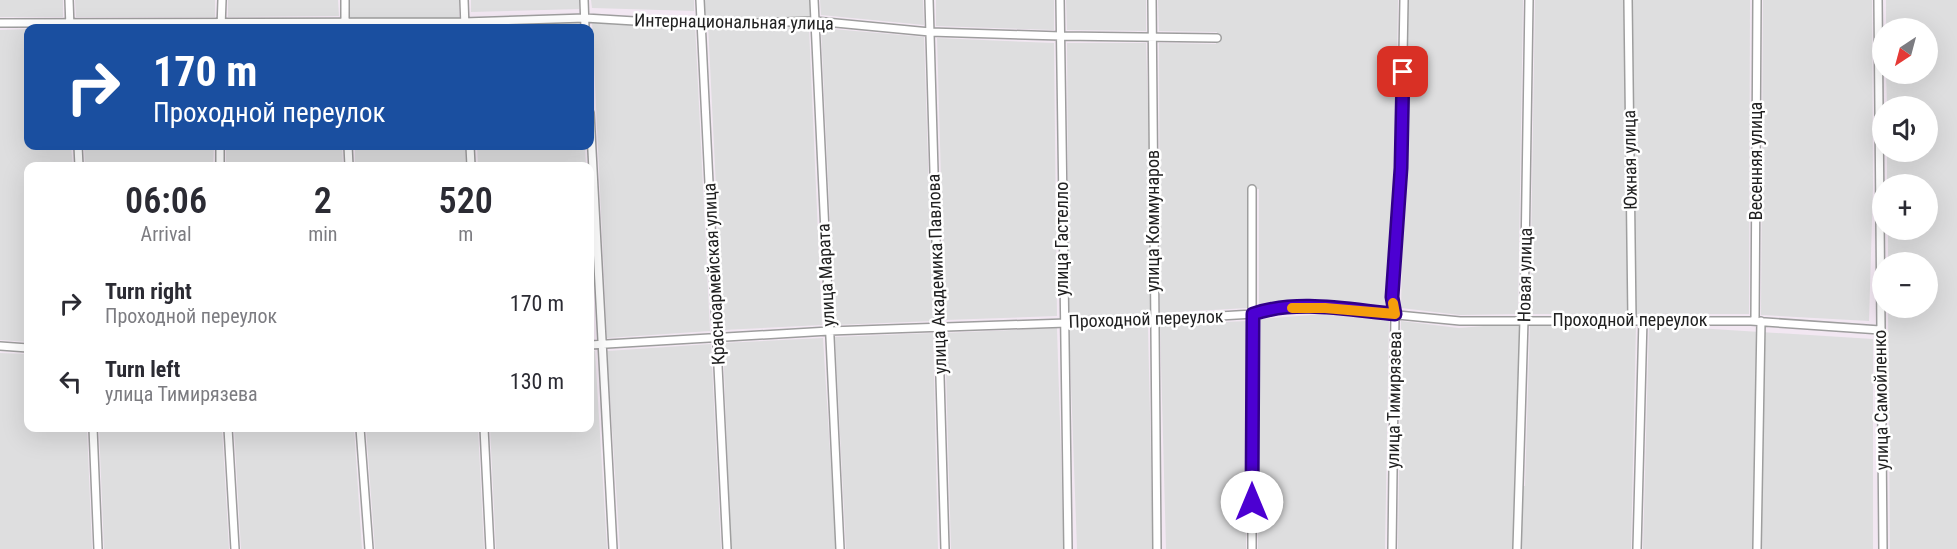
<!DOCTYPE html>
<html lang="en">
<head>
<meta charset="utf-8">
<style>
	:root { --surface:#fff; --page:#f2f2f3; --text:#2b2b33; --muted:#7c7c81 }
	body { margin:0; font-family:"Roboto Condensed",sans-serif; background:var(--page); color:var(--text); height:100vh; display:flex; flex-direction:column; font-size:22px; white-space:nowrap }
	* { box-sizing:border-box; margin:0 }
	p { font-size:20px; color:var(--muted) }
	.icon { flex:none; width:33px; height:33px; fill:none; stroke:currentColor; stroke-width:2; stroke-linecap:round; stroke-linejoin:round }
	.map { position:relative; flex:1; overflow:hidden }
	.sheet { position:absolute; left:24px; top:162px; width:570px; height:270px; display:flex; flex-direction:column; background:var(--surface); border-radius:12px; box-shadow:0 6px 24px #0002 }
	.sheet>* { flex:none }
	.top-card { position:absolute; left:24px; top:24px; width:570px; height:126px; border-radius:12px; box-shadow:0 6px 24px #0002; background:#1a4fa0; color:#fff; overflow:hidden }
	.needle { width:39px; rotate:216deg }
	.buttons { position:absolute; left:1872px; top:18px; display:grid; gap:12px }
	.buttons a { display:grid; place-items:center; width:66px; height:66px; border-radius:50%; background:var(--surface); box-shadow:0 6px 24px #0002; font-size:30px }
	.pin { position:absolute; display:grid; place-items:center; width:51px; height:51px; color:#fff; margin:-26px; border-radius:12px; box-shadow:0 3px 9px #0006 }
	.me { position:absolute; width:66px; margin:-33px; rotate:0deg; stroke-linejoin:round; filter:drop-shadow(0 0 4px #0008) }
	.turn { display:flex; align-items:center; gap:21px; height:126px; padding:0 30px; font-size:27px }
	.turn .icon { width:78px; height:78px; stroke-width:2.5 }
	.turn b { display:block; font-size:42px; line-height:51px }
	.eta { display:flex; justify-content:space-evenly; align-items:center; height:102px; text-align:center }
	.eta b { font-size:36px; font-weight:600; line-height:42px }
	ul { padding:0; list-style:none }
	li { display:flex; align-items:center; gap:18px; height:78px; padding:0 30px }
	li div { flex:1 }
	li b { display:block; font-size:22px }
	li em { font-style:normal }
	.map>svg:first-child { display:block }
	.residential { fill:#dededf }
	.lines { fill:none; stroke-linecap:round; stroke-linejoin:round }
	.minor-casing { stroke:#9e9e9e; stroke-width:10 }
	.minor { stroke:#fff; stroke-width:7 }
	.route-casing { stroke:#310088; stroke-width:15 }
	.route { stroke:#4c00d2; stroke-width:10 }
	.slow { stroke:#f59e0b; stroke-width:10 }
	.labels { text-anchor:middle; stroke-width:5; stroke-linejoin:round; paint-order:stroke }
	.street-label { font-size:18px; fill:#212121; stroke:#fff }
</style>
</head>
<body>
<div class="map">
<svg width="1957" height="549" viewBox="0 0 1957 549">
	<rect width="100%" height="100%" fill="#f2e7f2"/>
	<path class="residential" d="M 0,0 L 63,0 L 63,17 L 0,17 Z
		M 75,0 L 215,0 L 215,17 L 76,17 Z
		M 228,0 L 338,0 L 339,16 L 228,17 Z
		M 349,0 L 459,0 L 459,19 L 349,19 Z
		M 471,0 L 579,0 L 579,9 L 471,12 Z
		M 591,0 L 694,0 L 694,11 L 592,8 Z
		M 704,0 L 811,0 L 812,18 L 705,21 Z
		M 820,0 L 923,0 L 924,25 L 821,15 Z
		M 936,0 L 1054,0 L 1054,30 L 936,26 Z
		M 1066,0 L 1146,0 L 1146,31 L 1067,30 Z
		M 1158,0 L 1398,0 L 1395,168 L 1388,307 L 1325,302 L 1259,306 L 1259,189 L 1247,189 L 1247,308 L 1160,313 L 1159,43 L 1216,44 L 1217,32 L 1159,31 Z
		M 1408,0 L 1523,0 L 1518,314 L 1460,315 L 1401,308 Z
		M 1535,0 L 1750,0 L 1749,314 L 1530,314 Z
		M 1763,0 L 1872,0 L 1873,187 L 1869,321 L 1761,315 Z
		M 1886,0 L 1957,0 L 1957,549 L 1890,549 L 1888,308 L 1928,308 L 1928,262 L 1888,262 L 1888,230 L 1928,230 L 1928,184 L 1887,184 L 1887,152 L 1928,152 L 1928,106 L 1887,106 L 1886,74 L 1928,74 L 1928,28 L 1886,28 Z
		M 580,21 L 580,28 L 472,28 L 472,24 Z
		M 592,21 L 695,24 L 710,331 L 607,338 Z
		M 708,24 L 809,27 L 822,325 L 723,330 Z
		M 459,25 L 459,28 L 351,28 Z
		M 821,28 L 924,37 L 933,321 L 835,325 Z
		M 28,29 L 28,146 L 71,146 L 73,166 L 28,166 L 28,342 L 0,340 L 0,30 Z
		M 937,38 L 1054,43 L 1057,316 L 945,320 Z
		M 1067,43 L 1146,43 L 1154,317 L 1069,316 Z
		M 84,146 L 214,146 L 213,166 L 85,166 Z
		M 226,146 L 342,146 L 343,166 L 226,166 Z
		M 355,146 L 465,146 L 466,166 L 355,166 Z
		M 477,146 L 585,146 L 586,166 L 478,166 Z
		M 590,236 L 594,339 L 590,339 Z
		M 1325,314 L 1389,320 L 1385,549 L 1258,549 L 1259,319 Z
		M 1247,321 L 1246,549 L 1166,549 L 1160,325 Z
		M 1401,321 L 1459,328 L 1521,323 L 1514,486 L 1525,486 L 1530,326 L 1636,325 L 1631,549 L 1398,549 Z
		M 1649,325 L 1873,339 L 1873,549 L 1643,549 Z
		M 1148,326 L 1153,549 L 1077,549 L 1069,328 Z
		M 1057,328 L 1064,549 L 951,549 L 945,333 Z
		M 933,333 L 938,549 L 846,549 L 835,337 Z
		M 823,338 L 836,549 L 731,549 L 723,343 Z
		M 711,344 L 721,549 L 620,549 L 607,351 Z
		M 595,351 L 607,549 L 496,549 L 490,428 L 590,428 L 590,352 Z
		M 0,353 L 28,354 L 28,428 L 87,428 L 92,549 L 0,549 Z
		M 99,428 L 222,428 L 229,549 L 104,549 Z
		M 234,428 L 354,428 L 362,549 L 241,549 Z
		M 366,428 L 478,428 L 484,549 L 375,549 Z"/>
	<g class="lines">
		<defs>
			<path id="minor" d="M 69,0 L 70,28
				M 345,0 L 345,28
				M 464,0 L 465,28
				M 584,0 L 585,28
				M 700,0 L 727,549
				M 814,0 L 840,549
				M 929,0 L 945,549
				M 1060,0 L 1068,549
				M 1152,0 L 1157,549
				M 1628,0 L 1632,320
				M 1878,0 L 1883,549
				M 0,23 L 464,22 L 585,18 L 701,25 L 815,21 L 930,32 L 1061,36 L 1217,38
				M 221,28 L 222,0
				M 590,113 L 613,549
				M 78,146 L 79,166
				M 348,146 L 349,166
				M 470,146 L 471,166
				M 220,166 L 220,146
				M 1755,321 L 1757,0
				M 590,345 L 829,331 L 1154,320 L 1253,314 L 1269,309 L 1325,308 L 1460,321 L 1751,321 L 1880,330
				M 0,346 L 28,348
				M 93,428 L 98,549
				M 228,428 L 235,549
				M 360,428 L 369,549
				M 484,428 L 490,549
				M 1252,549 L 1252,189
				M 1392,549 L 1395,314 L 1393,297 L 1401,168 L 1404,0
				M 1517,549 L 1524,320 L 1529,0
				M 1637,549 L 1643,319
				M 1757,549 L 1761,321"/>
		</defs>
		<use href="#minor" class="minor-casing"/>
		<use href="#minor" class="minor"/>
	</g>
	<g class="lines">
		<defs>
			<path id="route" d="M 1252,502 L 1253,314 C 1297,299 1350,310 1395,314 L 1392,297 L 1401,168 L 1403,72"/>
		</defs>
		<use href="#route" class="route-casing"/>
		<use href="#route" class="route"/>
		<path class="slow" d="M 1292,308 L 1325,308 L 1395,314 L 1393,303"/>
	</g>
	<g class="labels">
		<g class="street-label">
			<text transform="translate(734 22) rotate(1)" y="6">Интернациональная улица</text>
			<text transform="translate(1630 160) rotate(-91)" y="6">Южная улица</text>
			<text transform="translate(1756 161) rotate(-90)" y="6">Весенняя улица</text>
			<text transform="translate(1153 221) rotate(-90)" y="6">улица Коммунаров</text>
			<text transform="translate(1062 239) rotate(-90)" y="6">улица Гастелло</text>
			<text transform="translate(714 274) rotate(-93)" y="6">Красноармейская улица</text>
			<text transform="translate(937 274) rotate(-92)" y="6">улица Академика Павлова</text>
			<text transform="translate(826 275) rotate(-93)" y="6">улица Марата</text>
			<text transform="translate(1525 275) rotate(-89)" y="6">Новая улица</text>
			<text transform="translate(1146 319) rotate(-2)" y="6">Проходной переулок</text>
			<text x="1630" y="326">Проходной переулок</text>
			<text transform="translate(1394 400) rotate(-89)" y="6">улица Тимирязева</text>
			<text transform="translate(1881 400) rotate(-91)" y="6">улица Самойленко</text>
		</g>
	</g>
</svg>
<div class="buttons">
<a><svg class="needle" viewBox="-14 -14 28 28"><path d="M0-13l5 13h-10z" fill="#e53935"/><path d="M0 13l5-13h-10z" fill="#7c7c81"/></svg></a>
<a><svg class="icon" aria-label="sound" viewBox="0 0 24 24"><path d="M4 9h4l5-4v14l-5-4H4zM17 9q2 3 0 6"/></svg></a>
<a>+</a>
<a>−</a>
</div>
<div class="pin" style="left:1403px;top:72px;background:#d93025"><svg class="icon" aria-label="arrive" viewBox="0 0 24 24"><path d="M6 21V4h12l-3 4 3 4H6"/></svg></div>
<svg class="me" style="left:1252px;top:502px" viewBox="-20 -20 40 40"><circle r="19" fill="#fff"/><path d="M0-13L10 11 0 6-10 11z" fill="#4c00d2"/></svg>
<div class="top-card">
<div class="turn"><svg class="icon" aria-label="right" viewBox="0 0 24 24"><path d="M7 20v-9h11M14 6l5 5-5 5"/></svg><div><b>170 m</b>Проходной переулок</div></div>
</div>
<section class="sheet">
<div class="eta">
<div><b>06:06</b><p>Arrival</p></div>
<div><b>2</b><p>min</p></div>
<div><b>520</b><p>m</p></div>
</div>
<ul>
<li><svg class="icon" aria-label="right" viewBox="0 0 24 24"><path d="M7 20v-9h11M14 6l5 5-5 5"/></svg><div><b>Turn right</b><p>Проходной переулок</p></div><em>170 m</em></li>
<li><svg class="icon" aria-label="left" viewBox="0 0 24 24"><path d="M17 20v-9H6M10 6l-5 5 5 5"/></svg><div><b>Turn left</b><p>улица Тимирязева</p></div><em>130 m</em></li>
</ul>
</section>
</div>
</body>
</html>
